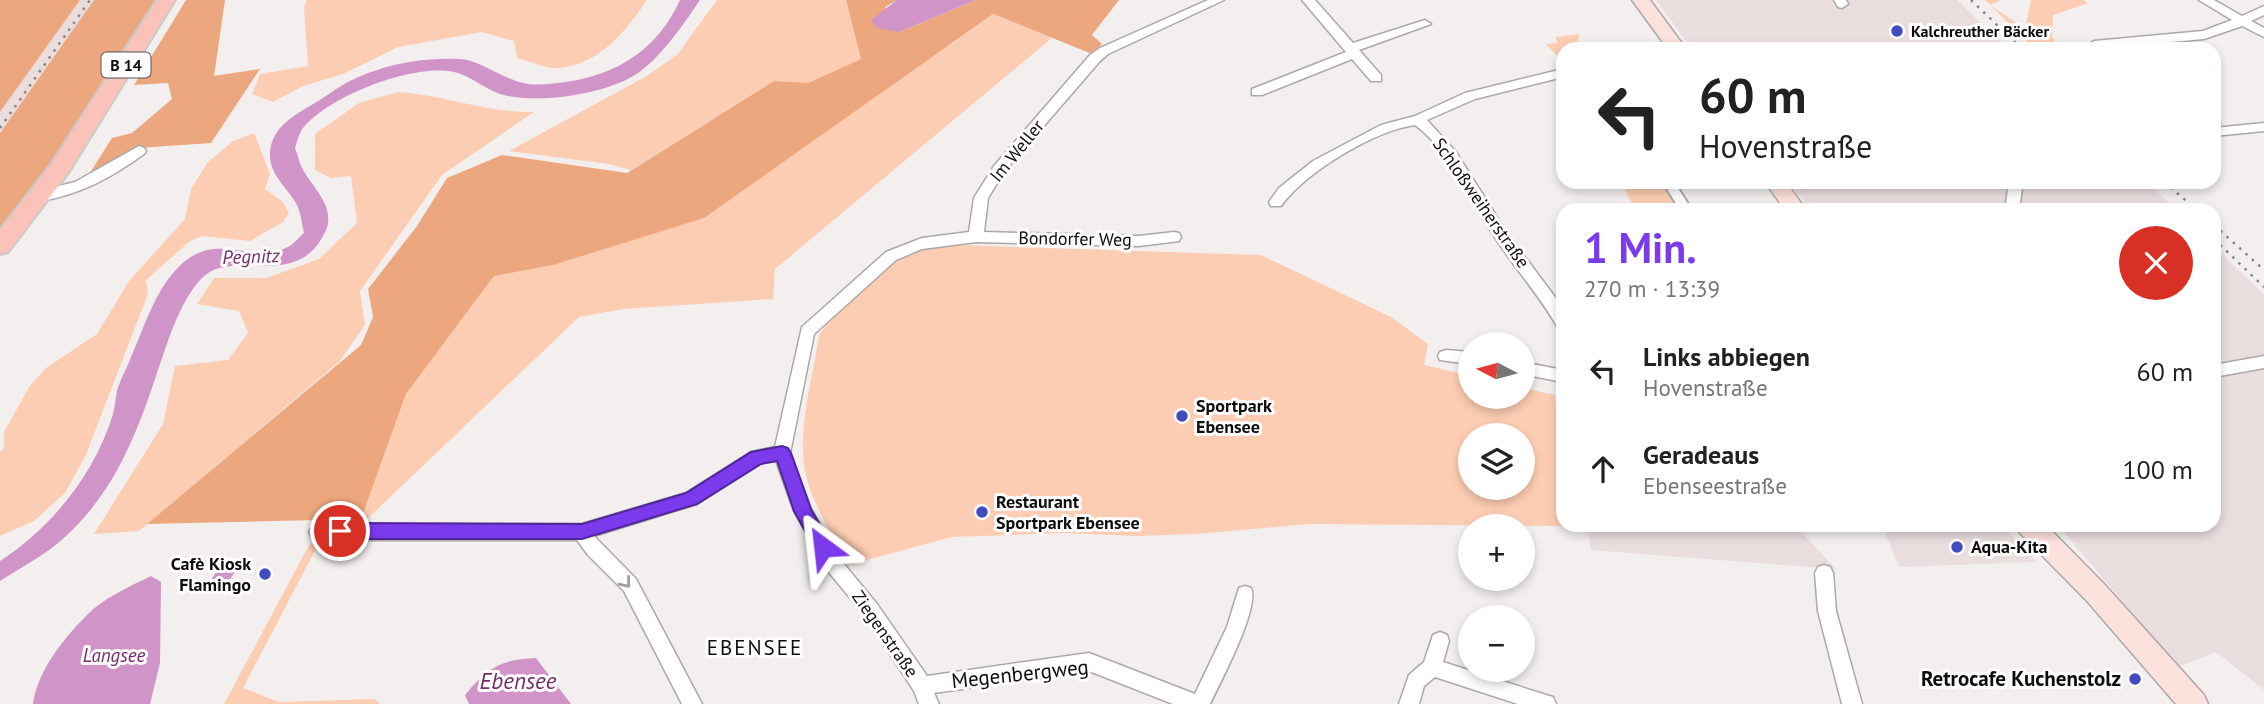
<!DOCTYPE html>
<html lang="de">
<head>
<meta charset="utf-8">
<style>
	:root { --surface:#fff; --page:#f2f2f2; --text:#222; --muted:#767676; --accent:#7c3aed }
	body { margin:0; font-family:"PT Sans",sans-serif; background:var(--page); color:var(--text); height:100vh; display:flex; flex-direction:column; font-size:26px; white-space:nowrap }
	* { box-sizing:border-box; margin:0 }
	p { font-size:23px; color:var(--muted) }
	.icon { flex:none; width:38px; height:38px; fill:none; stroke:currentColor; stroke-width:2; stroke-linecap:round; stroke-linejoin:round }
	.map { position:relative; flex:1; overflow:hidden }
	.side { position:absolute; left:1556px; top:203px; width:665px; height:329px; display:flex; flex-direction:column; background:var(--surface); border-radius:21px; box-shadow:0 4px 10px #0003 }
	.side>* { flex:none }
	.banner { position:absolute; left:1556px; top:42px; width:665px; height:147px; border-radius:21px; box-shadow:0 4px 10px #0003; background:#fff; color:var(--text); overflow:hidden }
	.needle { width:46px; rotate:276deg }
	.controls { position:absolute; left:1458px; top:332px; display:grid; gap:14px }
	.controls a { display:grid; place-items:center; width:77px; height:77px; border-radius:50%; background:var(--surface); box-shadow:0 4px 10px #0003; font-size:35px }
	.pin { position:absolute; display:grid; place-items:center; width:60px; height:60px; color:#fff; margin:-30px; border:4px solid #fff; border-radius:50%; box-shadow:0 2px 7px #0007 }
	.me { position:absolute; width:77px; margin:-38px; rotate:330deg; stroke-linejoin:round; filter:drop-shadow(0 0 5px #0008) }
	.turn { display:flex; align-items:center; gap:24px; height:147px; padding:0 28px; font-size:32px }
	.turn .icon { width:91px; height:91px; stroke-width:2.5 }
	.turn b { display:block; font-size:49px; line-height:60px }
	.round { display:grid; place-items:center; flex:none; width:74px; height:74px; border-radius:37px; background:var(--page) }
	.headline { display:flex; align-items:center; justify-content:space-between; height:119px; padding:0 28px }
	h1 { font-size:42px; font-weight:800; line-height:52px; color:var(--accent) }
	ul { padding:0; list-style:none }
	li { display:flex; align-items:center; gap:21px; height:98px; padding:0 28px }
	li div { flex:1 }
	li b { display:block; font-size:26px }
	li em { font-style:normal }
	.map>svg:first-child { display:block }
	.built { fill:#eaddde }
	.green { fill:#fdcdb3; fill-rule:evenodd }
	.forest { fill:#eda77e }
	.water { fill:#d194c8 }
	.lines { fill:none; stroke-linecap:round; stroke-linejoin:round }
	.pedestrian-casing { stroke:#aca8a8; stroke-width:4 }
	.minor-casing { stroke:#aca8a8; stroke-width:3 }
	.secondary-casing { stroke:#aca8a8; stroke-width:3 }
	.primary-casing { stroke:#cacaca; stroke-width:4 }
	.pedestrian { fill:#fff; fill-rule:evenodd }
	.minor { fill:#fff; fill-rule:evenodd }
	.secondary { fill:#fce1dc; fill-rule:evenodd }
	.primary { fill:#fac2b8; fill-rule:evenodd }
	.rail { stroke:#878484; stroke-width:2.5; stroke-dasharray:2.5 6; stroke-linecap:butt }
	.oneway { stroke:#9f9e9e }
	.route { fill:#7c3aed; stroke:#51269a; stroke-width:2 }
	.poi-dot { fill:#414cc0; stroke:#fffdfd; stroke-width:2.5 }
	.labels { text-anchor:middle; stroke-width:6; stroke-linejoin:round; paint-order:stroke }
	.far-poi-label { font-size:16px; font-weight:bold; fill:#0e0d0d; stroke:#fffdfd; text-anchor:start }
	.shield { fill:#fffdfd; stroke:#565555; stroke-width:2 }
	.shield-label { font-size:16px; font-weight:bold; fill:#0e0d0d }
	.street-label { font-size:18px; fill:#0e0d0d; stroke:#fffdfd }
	.poi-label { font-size:18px; font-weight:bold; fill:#0e0d0d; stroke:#fffdfd; text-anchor:start }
	.water-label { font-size:19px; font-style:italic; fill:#722a6a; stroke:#fffdfd }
	.quarter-label { font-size:21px; letter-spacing:2px; fill:#0e0d0d; stroke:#fffdfd }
	.near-street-label { font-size:21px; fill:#0e0d0d; stroke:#fffdfd }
	.near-poi-label { font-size:21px; font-weight:bold; fill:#0e0d0d; stroke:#fffdfd; text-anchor:end }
	.near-water-label { font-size:23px; font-style:italic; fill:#722a6a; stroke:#fffdfd }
</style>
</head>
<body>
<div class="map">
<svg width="2264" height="704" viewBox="0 0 2264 704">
	<rect width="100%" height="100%" fill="#f3efef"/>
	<path class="built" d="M 80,0 L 94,0 L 0,133 L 0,112 Z
		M 1656,0 L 1957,0 L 2008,49 L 1692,49 Z
		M 1789,182 L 2147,182 L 2176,210 L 1810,210 Z
		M 2214,246 L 2264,295 L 2264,690 L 2216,652 L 2178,667 L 2058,525 L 2214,525 Z
		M 1587,525 L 1795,525 L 1836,569 L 1591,550 Z
		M 1882,525 L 2002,525 L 2036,562 L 1899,567 Z"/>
	<path class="green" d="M 307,0 L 647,0 C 627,30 599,65 559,68 C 546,69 529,61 517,58 L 514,41 L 482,32 L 398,47 L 343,74 L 303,86 L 273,102 L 252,94 L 260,74 L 308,66 L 304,8 Z
		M 717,0 L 846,0 L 861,59 L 808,83 L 774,81 L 631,170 L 609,164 L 509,151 L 645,77 L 677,55 Z
		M 1985,0 L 2002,0 L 1990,5 L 2025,29 L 2031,0 L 2083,0 L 2088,3 L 2053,15 L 2052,36 L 2059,49 L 2035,49 Z
		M 993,14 L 1052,38 L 775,269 L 773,299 L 624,309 L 579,317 L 363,523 L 318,545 L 243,688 L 279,702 L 375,699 L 380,704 L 224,704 L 309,545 L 361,519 L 406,394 L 494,276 L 553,265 L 953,43 Z
		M 1579,34 L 1576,49 L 1563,49 L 1563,62 L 1546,44 L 1557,43 L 1556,37 Z
		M 398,92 C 444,95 488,113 534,112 L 442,175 L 360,291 L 365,325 L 339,362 L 139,531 L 94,534 L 163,424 L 175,366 L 228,360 L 248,333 L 239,311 L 197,304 L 214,278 L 266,278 L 319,259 L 357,223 L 351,176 L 331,178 L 315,170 L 315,134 L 359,103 Z
		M 254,133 L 270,174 L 265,189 L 283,202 L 289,213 L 283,222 L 250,241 L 202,236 L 190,241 L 146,280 L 148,294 L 85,457 L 65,493 L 34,521 L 0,536 L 0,452 L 4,448 L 4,432 L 29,387 L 46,368 L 97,334 L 129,281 L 185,219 L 191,189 L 207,163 L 233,141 Z
		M 1626,182 L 1666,182 L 1684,210 L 1638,210 C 1631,201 1623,194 1626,182 Z
		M 927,244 L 1261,255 L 1391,317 L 1428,344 L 1424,365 L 1470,376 L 1470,397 L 1522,397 L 1523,388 L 1555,395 L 1563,461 L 1563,525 L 1571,526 L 1310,524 L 1196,534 L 1138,536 L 1064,533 L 952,537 L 848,565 C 833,535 811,503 805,471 C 797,428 813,378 819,335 L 828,322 L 897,258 ZM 1470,436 L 1522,436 L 1522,488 L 1470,488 Z"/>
	<path class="forest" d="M 0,0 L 80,0 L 0,112 Z
		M 94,0 L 158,0 L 39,188 L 0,234 L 0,133 Z
		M 186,0 L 225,0 L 214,76 L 260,69 L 211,143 L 138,148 L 86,179 L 112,138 L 132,133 L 172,99 L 168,83 L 134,85 Z
		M 846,0 L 897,0 L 885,7 L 899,32 L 976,0 L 1119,0 L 1092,35 L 1102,44 L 1092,54 L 993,14 L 704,218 L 553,265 L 494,276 L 406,394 L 361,519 L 147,524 L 361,345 L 373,317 L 368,289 L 417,226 L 447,178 L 502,155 L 627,173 L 774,81 L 808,83 L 861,59 Z"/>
	<path class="water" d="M 680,0 L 700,0 C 684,24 661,57 638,73 C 607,94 544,103 508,96 C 486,92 471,74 449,71 C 407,66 330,96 303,128 C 299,133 297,142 295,148 C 298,155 299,162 302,168 C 311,186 336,206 326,230 C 298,294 232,245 201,279 C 178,304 167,345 156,376 C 136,436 114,492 66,536 C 47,554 22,567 0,581 L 0,561 C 50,529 94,475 112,417 C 115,409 115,400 117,391 C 120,380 127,368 131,357 C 144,328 153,296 174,272 C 213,226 249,266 288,247 C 294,244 299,237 304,233 C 302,225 301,215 298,207 C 290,190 271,177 270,157 C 269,131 290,117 310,106 C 322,99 334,90 346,83 C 380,65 420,57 459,59 C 478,59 501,78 523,83 C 536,86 551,84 565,82 C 617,75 658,49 680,0 Z
		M 897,0 L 976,0 L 899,32 L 877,28 L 871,21 L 872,19 Z
		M 219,567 L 237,568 L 222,593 L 204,592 Z
		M 151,576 L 161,582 L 160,663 L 150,704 L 33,704 C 37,672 63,639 86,616 C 103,598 129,587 151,576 Z
		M 536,658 L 571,704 L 469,704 L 465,695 C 487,668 501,659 536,658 Z"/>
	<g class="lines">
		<defs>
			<path id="pedestrian" d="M 1663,182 L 1674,182 L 1692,210 L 1680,210 Z"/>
			<path id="minor" d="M 1208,0 L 1224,0 L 1108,54 L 1100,61 L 1004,172 L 988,198 L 984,232 L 1139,236 L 1174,232 L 1179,233 L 1181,237 L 1179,241 L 1139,246 L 976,242 L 922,249 L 896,260 L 814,334 L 790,453 L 811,509 L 839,558 L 877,604 L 927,676 L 1089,653 L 1195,694 L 1227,627 L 1239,588 L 1245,586 L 1251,588 C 1260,608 1220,683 1210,704 L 1173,704 L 1089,671 L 934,693 L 939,704 L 919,704 L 914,691 L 865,616 L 827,570 L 794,511 L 776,461 L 761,463 L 697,504 L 594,536 L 636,579 L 702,704 L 682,704 L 624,591 L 588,555 L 577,540 L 318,540 L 312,537 L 309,532 L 312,527 L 318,524 L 582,524 L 686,493 L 751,452 L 775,447 L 802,327 L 886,252 L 922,238 L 969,232 L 974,198 L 994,166 L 1090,55 L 1100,48 Z
				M 1302,0 L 1315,0 L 1353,43 L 1425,20 L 1431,24 L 1359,50 L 1381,75 L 1381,81 L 1371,81 L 1352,59 L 1262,95 L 1252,95 L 1252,89 L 1346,52 Z
				M 1834,0 L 1846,0 L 1848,4 L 1842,8 L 1838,7 Z
				M 2199,0 L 2214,0 L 2242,16 L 2264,6 L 2264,15 L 2251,21 L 2264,28 L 2264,37 L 2242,26 L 2204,39 L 2094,49 L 2088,45 L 2094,41 L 2203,31 L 2232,20 Z
				M 1563,69 L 1563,77 L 1475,99 L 1427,120 L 1456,152 L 1507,233 L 1555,297 L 1563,309 L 1563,330 L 1558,328 C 1540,296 1516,270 1496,239 C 1471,202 1452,152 1415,125 C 1373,131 1306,172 1281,206 L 1271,206 L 1269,202 L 1279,188 L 1313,161 L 1381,125 L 1415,116 L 1465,93 Z
				M 2264,123 L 2264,131 L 2214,136 L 2214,128 Z
				M 139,146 L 144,148 L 146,151 L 144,154 C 112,177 80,195 40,201 L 33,196 L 35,192 L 75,182 Z
				M 2009,182 L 2023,182 L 2019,210 L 2005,210 Z
				M 1446,350 L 1470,352 L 1470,364 L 1440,360 L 1438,356 L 1440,352 Z
				M 2264,356 L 2264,368 L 2214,377 L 2214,365 Z
				M 1522,362 L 1563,370 L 1563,382 L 1522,374 Z
				M 1824,565 L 1830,567 L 1833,573 L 1836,611 L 1862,704 L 1842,704 L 1818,611 L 1815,573 L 1818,567 Z
				M 1440,632 L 1447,635 L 1449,641 L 1443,662 L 1546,695 L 1553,697 L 1556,704 L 1518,704 L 1435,677 L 1424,686 L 1419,704 L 1399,704 L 1409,675 L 1424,662 L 1433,635 Z"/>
			<path id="secondary" d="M 1632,0 L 1650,0 L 1686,49 L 1668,49 Z
				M 1765,182 L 1786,182 L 1806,210 L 1785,210 Z
				M 2016,525 L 2046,525 L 2105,585 L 2204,695 L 2208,704 L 2176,704 L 2087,601 L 2020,533 Z"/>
			<path id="primary" d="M 157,0 L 175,0 L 68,173 L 8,252 L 0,254 L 0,230 L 52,163 Z"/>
		</defs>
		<use href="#pedestrian" class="pedestrian-casing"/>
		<use href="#minor" class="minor-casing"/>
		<use href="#secondary" class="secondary-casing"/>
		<use href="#primary" class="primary-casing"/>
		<use href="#pedestrian" class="pedestrian"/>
		<use href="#minor" class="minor"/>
		<use href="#secondary" class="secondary"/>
		<use href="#primary" class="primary"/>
		<path class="rail" d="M 1971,0 L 2022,49
			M 0,128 L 90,0
			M 2164,182 L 2197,210
			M 2214,225 L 2264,270
			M 2214,239 L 2264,287"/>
	</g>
	<defs><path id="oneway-chevron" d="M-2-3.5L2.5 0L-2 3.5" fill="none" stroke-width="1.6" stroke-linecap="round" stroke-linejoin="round" transform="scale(1.75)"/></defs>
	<use class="oneway" href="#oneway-chevron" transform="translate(626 583) rotate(51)"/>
	<path class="route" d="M 782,446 L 788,448 L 791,453 L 811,509 L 832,547 L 830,552 L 823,554 L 817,552 L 794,511 L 777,461 L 761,464 L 697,504 L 582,539 L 340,539 L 334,537 L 331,531 L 334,526 L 340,523 L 582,524 L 686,493 L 751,452 Z"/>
	<g class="poi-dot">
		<circle cx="1897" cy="31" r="7"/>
		<circle cx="1182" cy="416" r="7"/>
		<circle cx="982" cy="512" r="7"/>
		<circle cx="1957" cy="547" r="7"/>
		<circle cx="265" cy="574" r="7"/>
		<circle cx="2135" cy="679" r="7"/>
	</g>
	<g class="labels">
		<g class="far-poi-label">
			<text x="1911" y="37">Kalchreuther Bäcker</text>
		</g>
		<rect class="shield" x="101.5" y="52.5" width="49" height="25" rx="5"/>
		<g class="shield-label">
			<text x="126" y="71">B 14</text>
		</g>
		<g class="street-label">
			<text transform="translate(1017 151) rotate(-51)" y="6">Im Weller</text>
			<text transform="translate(1481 203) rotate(55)" y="6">Schloßweiherstraße</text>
			<text transform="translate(1075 239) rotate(1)" y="6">Bondorfer Weg</text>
			<text transform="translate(885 634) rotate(55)" y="6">Ziegenstraße</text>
		</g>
		<g class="poi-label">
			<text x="1196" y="412">Sportpark<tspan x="1196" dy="21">Ebensee</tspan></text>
			<text x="996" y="508">Restaurant<tspan x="996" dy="21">Sportpark Ebensee</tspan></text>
			<text x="1971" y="553">Aqua-Kita</text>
			<text x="251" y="570" text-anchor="end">Cafè Kiosk<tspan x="251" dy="21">Flamingo</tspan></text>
		</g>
		<g class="water-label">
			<text transform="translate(251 256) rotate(-2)" y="7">Pegnitz</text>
			<text x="114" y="662">Langsee</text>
		</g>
		<g class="quarter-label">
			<text x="755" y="655">EBENSEE</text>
		</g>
		<g class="near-street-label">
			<text transform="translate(1020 674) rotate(-6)" y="7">Megenbergweg</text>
		</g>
		<g class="near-poi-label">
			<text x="2121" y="686">Retrocafe Kuchenstolz</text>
		</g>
		<g class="near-water-label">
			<text x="518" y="689">Ebensee</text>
		</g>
	</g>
</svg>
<div class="controls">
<a><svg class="needle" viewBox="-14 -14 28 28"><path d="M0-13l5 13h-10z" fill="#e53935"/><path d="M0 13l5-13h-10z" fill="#767676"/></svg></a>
<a><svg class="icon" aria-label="layers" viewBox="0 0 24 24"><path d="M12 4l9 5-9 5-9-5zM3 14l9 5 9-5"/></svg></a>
<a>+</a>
<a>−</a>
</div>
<div class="pin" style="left:340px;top:531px;background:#d93025"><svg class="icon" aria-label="arrive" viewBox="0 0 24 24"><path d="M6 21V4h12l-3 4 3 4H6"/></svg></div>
<svg class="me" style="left:823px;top:547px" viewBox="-20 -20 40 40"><path d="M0-17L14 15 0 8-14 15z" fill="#7c3aed" stroke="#fff" stroke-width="4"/></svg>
<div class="banner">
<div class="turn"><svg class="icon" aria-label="left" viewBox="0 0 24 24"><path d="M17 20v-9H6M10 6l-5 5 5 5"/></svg><div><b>60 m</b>Hovenstraße</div></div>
</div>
<section class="side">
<div class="headline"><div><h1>1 Min.</h1><p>270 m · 13:39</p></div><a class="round" style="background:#d93025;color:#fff"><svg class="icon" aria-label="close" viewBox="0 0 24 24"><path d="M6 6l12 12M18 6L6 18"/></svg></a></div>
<ul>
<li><svg class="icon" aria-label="left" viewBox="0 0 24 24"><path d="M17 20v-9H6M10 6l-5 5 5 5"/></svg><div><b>Links abbiegen</b><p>Hovenstraße</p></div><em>60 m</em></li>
<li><svg class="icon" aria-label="ahead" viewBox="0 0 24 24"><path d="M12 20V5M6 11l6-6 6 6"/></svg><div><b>Geradeaus</b><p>Ebenseestraße</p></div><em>100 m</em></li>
</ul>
</section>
</div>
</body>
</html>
